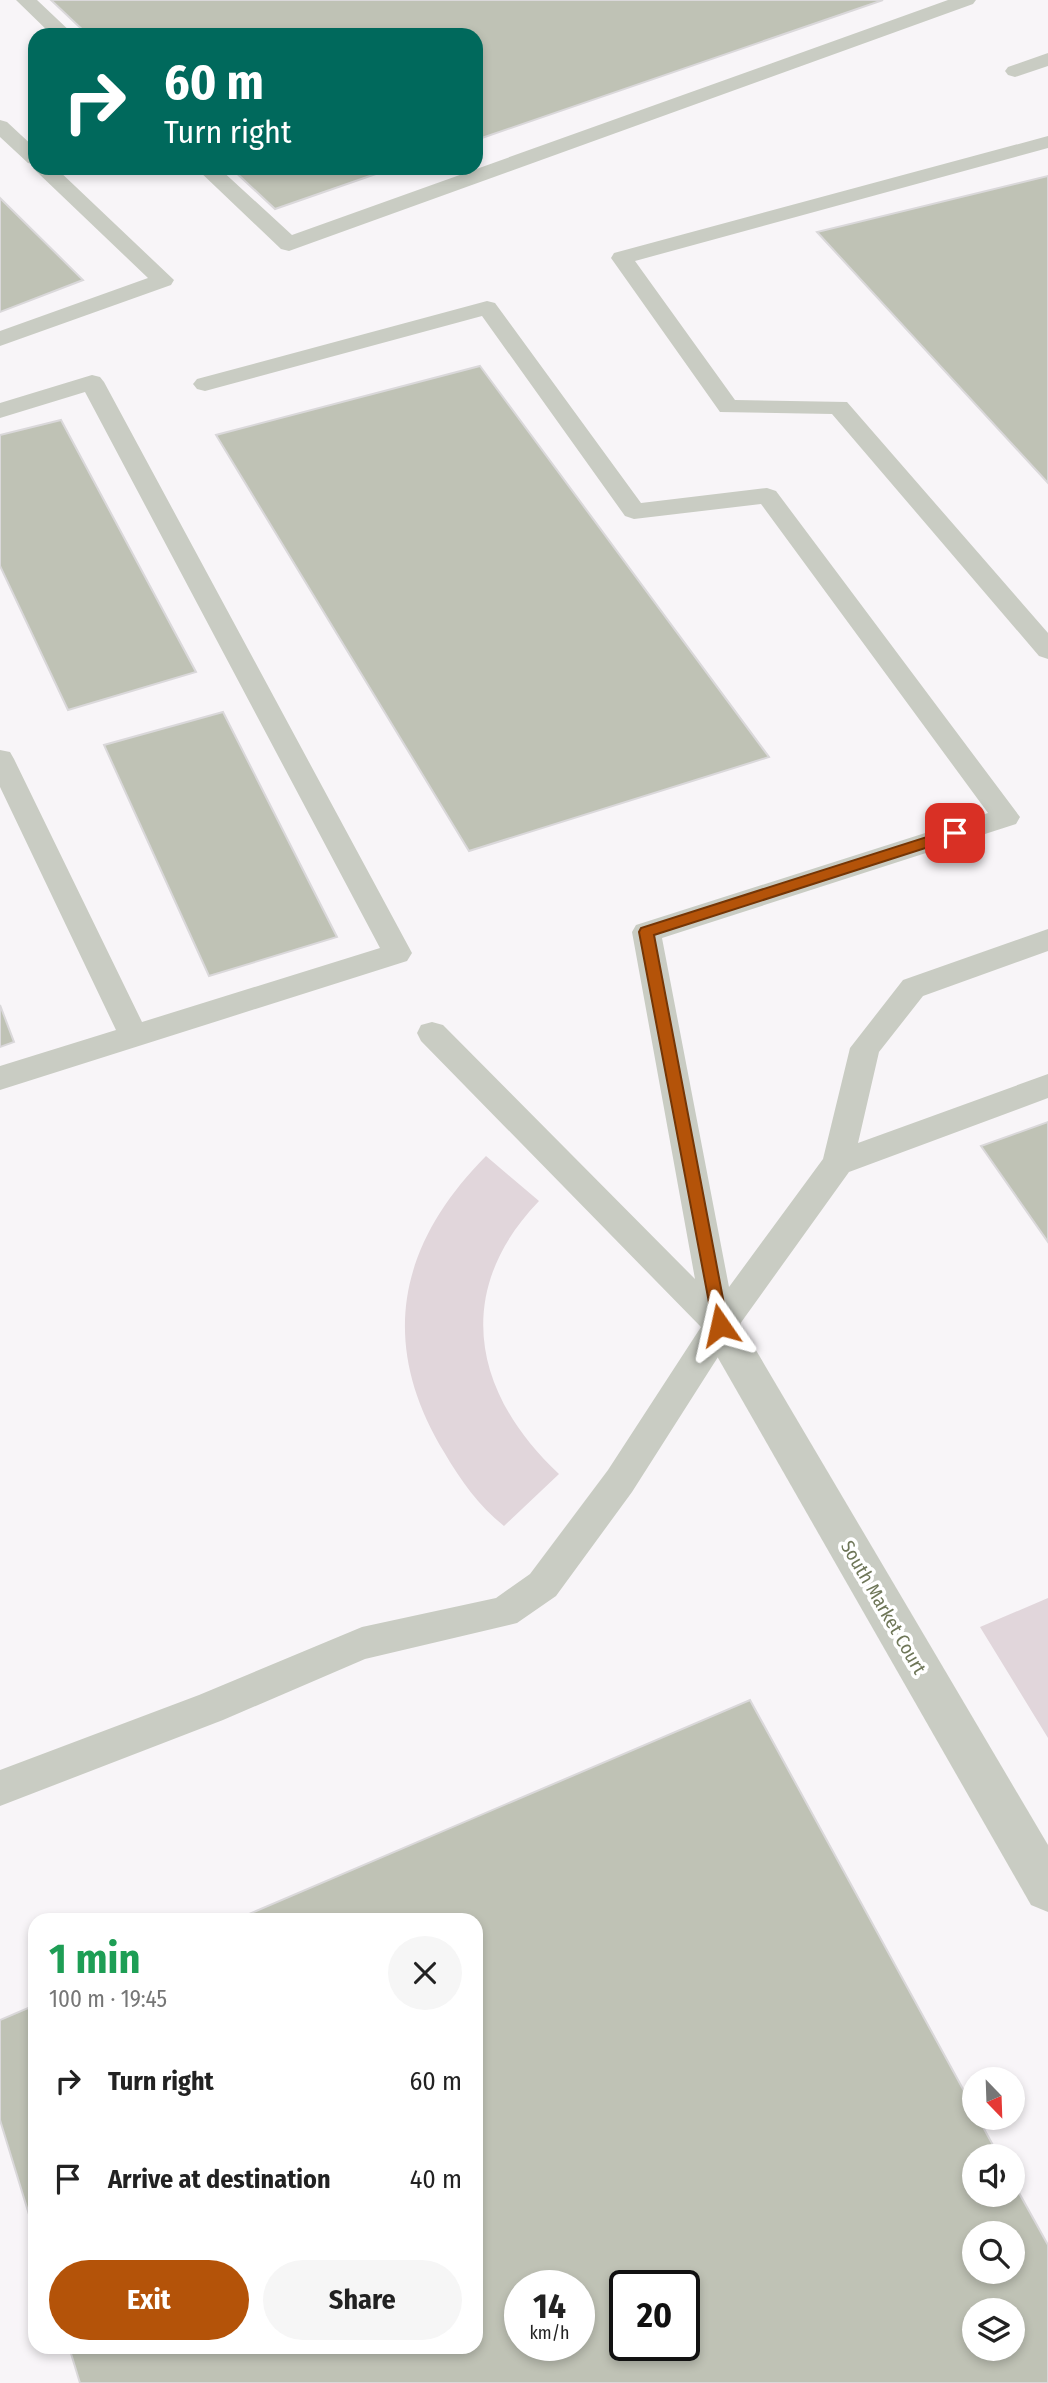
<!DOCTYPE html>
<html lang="en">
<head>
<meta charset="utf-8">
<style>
	:root { --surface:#fff; --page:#f6f6f6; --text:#222; --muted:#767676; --accent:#b45309 }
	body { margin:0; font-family:"Fira Sans Condensed",sans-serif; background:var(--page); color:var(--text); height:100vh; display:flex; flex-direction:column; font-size:26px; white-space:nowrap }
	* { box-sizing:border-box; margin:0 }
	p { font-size:23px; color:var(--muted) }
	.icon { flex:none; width:38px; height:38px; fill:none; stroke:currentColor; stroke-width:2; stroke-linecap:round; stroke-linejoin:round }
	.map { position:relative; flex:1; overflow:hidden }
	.panel { position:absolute; left:28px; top:1913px; width:455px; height:441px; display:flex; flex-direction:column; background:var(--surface); border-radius:21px; box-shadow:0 4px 10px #0003 }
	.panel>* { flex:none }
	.hud { position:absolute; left:28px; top:28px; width:455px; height:147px; border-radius:21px; box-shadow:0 4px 10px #0003; background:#00695c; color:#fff; overflow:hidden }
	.needle { width:46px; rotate:157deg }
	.fabs { position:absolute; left:962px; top:2067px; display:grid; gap:14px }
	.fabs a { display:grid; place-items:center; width:63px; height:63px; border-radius:50%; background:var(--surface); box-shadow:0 4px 10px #0003; font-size:35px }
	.speed { position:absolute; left:504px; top:2270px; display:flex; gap:14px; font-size:35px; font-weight:700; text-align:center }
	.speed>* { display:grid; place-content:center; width:91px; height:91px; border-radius:50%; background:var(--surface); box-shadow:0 4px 10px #0003; line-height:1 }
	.speed small { font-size:18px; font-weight:400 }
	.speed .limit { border:4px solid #111; border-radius:10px; background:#fff; color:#111 }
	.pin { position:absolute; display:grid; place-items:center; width:60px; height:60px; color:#fff; margin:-30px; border-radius:14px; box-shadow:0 4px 10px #0006 }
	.me { position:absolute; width:77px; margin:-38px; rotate:349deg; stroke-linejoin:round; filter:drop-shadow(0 0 5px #0008) }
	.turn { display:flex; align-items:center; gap:24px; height:147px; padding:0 21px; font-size:32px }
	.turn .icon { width:91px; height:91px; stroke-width:2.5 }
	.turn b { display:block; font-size:49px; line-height:60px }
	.round { display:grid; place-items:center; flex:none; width:74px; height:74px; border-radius:37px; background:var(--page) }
	.summary { display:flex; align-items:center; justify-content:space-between; height:119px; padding:0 21px }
	h1 { font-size:42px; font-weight:700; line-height:52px; color:#1e9e55 }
	.primary-button { display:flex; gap:14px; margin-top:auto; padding:14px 21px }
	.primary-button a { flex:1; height:80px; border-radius:42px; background:var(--accent); color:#fff; font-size:28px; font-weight:700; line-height:80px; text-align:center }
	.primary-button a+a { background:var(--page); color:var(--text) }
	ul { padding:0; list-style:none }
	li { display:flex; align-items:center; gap:21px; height:98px; padding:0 21px }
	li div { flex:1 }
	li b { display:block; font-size:26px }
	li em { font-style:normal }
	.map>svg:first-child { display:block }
	.green { fill:#e1d6db }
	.building { fill:#bfc2b5; stroke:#dad8da; stroke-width:2; fill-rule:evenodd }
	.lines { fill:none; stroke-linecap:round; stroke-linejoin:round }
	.lane { fill:#c9ccc3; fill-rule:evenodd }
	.street { fill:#c9ccc3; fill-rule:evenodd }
	.route { fill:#b45309; stroke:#753606; stroke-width:2 }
	.labels { text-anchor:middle; stroke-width:7; stroke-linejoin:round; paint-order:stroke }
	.street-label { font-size:19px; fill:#6e7658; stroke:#fff }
</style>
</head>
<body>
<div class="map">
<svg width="1048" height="2383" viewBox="0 0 1048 2383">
	<rect width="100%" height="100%" fill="#f8f5f8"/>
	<path class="green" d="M 486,1156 L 539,1201 C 452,1291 473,1394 559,1474 L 504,1526 C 478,1505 461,1481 444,1452 C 378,1343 398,1245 486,1156 Z
		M 1048,1598 L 1048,1738 L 980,1627 Z"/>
	<path class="building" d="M 51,0 L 883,0 L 476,140 L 476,35 L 88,35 Z
		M 231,168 L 393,168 L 275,209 Z
		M 1048,176 L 1048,483 L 817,232 Z
		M 0,198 L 83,280 L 0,312 Z
		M 480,366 L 769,757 L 469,851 L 216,435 Z
		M 61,420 L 196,672 L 68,710 L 0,566 L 0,435 Z
		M 223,712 L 337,937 L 209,976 L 104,745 Z
		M 0,1005 L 14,1042 L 0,1047 Z
		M 1048,1122 L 1048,1242 L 981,1146 Z
		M 750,1700 L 975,2111 L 975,2118 L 978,2118 L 999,2156 L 975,2156 L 975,2194 L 1013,2194 L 1013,2182 L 1048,2245 L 1048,2383 L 80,2383 L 69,2347 L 476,2347 L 476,1920 L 235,1920 ZM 975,2233 L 1013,2233 L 1013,2272 L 975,2272 ZM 520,2286 L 579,2286 L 579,2345 L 520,2345 ZM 625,2286 L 684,2286 L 684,2345 L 625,2345 ZM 975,2310 L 1013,2310 L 1013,2348 L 975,2348 Z
		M 35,2005 L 35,2234 L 0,2120 L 0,2020 Z"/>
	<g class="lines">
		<path class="lane" d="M 16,0 L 37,0 L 74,35 L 52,35 Z
			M 948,0 L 976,0 L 973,4 L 289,251 L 281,249 L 196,168 L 219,168 L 292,235 Z
			M 1048,53 L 1048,66 L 1015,77 L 1008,75 L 1005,71 L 1008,67 Z
			M 0,120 L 7,122 L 35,148 L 35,165 L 28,163 L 0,137 Z
			M 1048,136 L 1048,148 L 635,261 L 735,400 L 847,402 L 1048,633 L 1048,659 L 1039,656 L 832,414 L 720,412 L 611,258 L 614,253 Z
			M 35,166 L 35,168 L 56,168 L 174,280 L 171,285 L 0,346 L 0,331 L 148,278 L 37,172 L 33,168 Z
			M 487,301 L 495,303 L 641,503 L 767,488 L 776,491 L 1020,817 L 1016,824 L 662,938 L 729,1287 L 823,1159 L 850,1048 L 903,980 L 1048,929 L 1048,951 L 923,996 L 879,1052 L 858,1143 L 1048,1074 L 1048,1098 L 849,1172 L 732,1335 L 632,1492 L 556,1596 L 517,1623 L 365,1659 L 223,1720 L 0,1806 L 0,1770 L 199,1695 L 362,1627 L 496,1598 L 530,1574 L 608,1470 L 701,1327 L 421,1041 L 417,1033 L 421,1025 L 432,1022 L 443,1025 L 695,1279 L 632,932 L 636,925 L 988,813 L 761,504 L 634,519 L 625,516 L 482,316 L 205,391 L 197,389 L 193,384 L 197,379 Z
			M 92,375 L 100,377 L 104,382 L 412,953 L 407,961 L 0,1090 L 0,1066 L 116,1030 L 0,787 L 0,750 L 10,752 L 14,759 L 142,1022 L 380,948 L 85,392 L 0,418 L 0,403 Z"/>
		<path class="street" d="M 720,1308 L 734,1313 L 1048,1845 L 1048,1912 L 1031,1905 L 706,1337 L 700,1325 L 706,1313 Z"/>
	</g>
	<path class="route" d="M 955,828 L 962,833 L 960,837 L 654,935 L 728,1325 L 725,1329 L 714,1329 L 639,932 L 641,928 Z"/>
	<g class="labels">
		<g class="street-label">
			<text transform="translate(884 1607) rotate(60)" y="7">South Market Court</text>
		</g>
	</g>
</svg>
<div class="fabs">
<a><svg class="needle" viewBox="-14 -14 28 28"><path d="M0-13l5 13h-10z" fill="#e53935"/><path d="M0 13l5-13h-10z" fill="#767676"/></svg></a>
<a><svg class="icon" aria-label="sound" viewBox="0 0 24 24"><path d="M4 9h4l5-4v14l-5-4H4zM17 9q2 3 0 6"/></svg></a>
<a><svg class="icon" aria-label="search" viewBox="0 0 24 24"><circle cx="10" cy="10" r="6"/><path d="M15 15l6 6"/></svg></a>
<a><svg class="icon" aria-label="layers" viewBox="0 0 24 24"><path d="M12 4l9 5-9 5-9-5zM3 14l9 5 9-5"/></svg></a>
</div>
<div class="speed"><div>14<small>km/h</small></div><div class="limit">20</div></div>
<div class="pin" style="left:955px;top:833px;background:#d93025"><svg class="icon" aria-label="arrive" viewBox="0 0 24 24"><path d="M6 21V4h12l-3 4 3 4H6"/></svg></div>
<svg class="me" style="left:720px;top:1325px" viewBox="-20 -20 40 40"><path d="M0-17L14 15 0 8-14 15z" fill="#b45309" stroke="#fff" stroke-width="4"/></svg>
<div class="hud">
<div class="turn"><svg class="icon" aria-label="right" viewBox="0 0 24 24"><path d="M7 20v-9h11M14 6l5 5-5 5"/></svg><div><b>60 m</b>Turn right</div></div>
</div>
<section class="panel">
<div class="summary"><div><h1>1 min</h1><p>100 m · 19:45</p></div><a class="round"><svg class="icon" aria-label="close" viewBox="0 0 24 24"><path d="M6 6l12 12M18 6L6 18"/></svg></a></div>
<ul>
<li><svg class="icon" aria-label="right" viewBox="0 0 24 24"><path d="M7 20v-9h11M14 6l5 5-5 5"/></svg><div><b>Turn right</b></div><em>60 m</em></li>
<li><svg class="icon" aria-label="arrive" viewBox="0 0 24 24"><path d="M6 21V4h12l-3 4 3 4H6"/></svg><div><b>Arrive at destination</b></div><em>40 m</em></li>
</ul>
<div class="primary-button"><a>Exit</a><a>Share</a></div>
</section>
</div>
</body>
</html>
